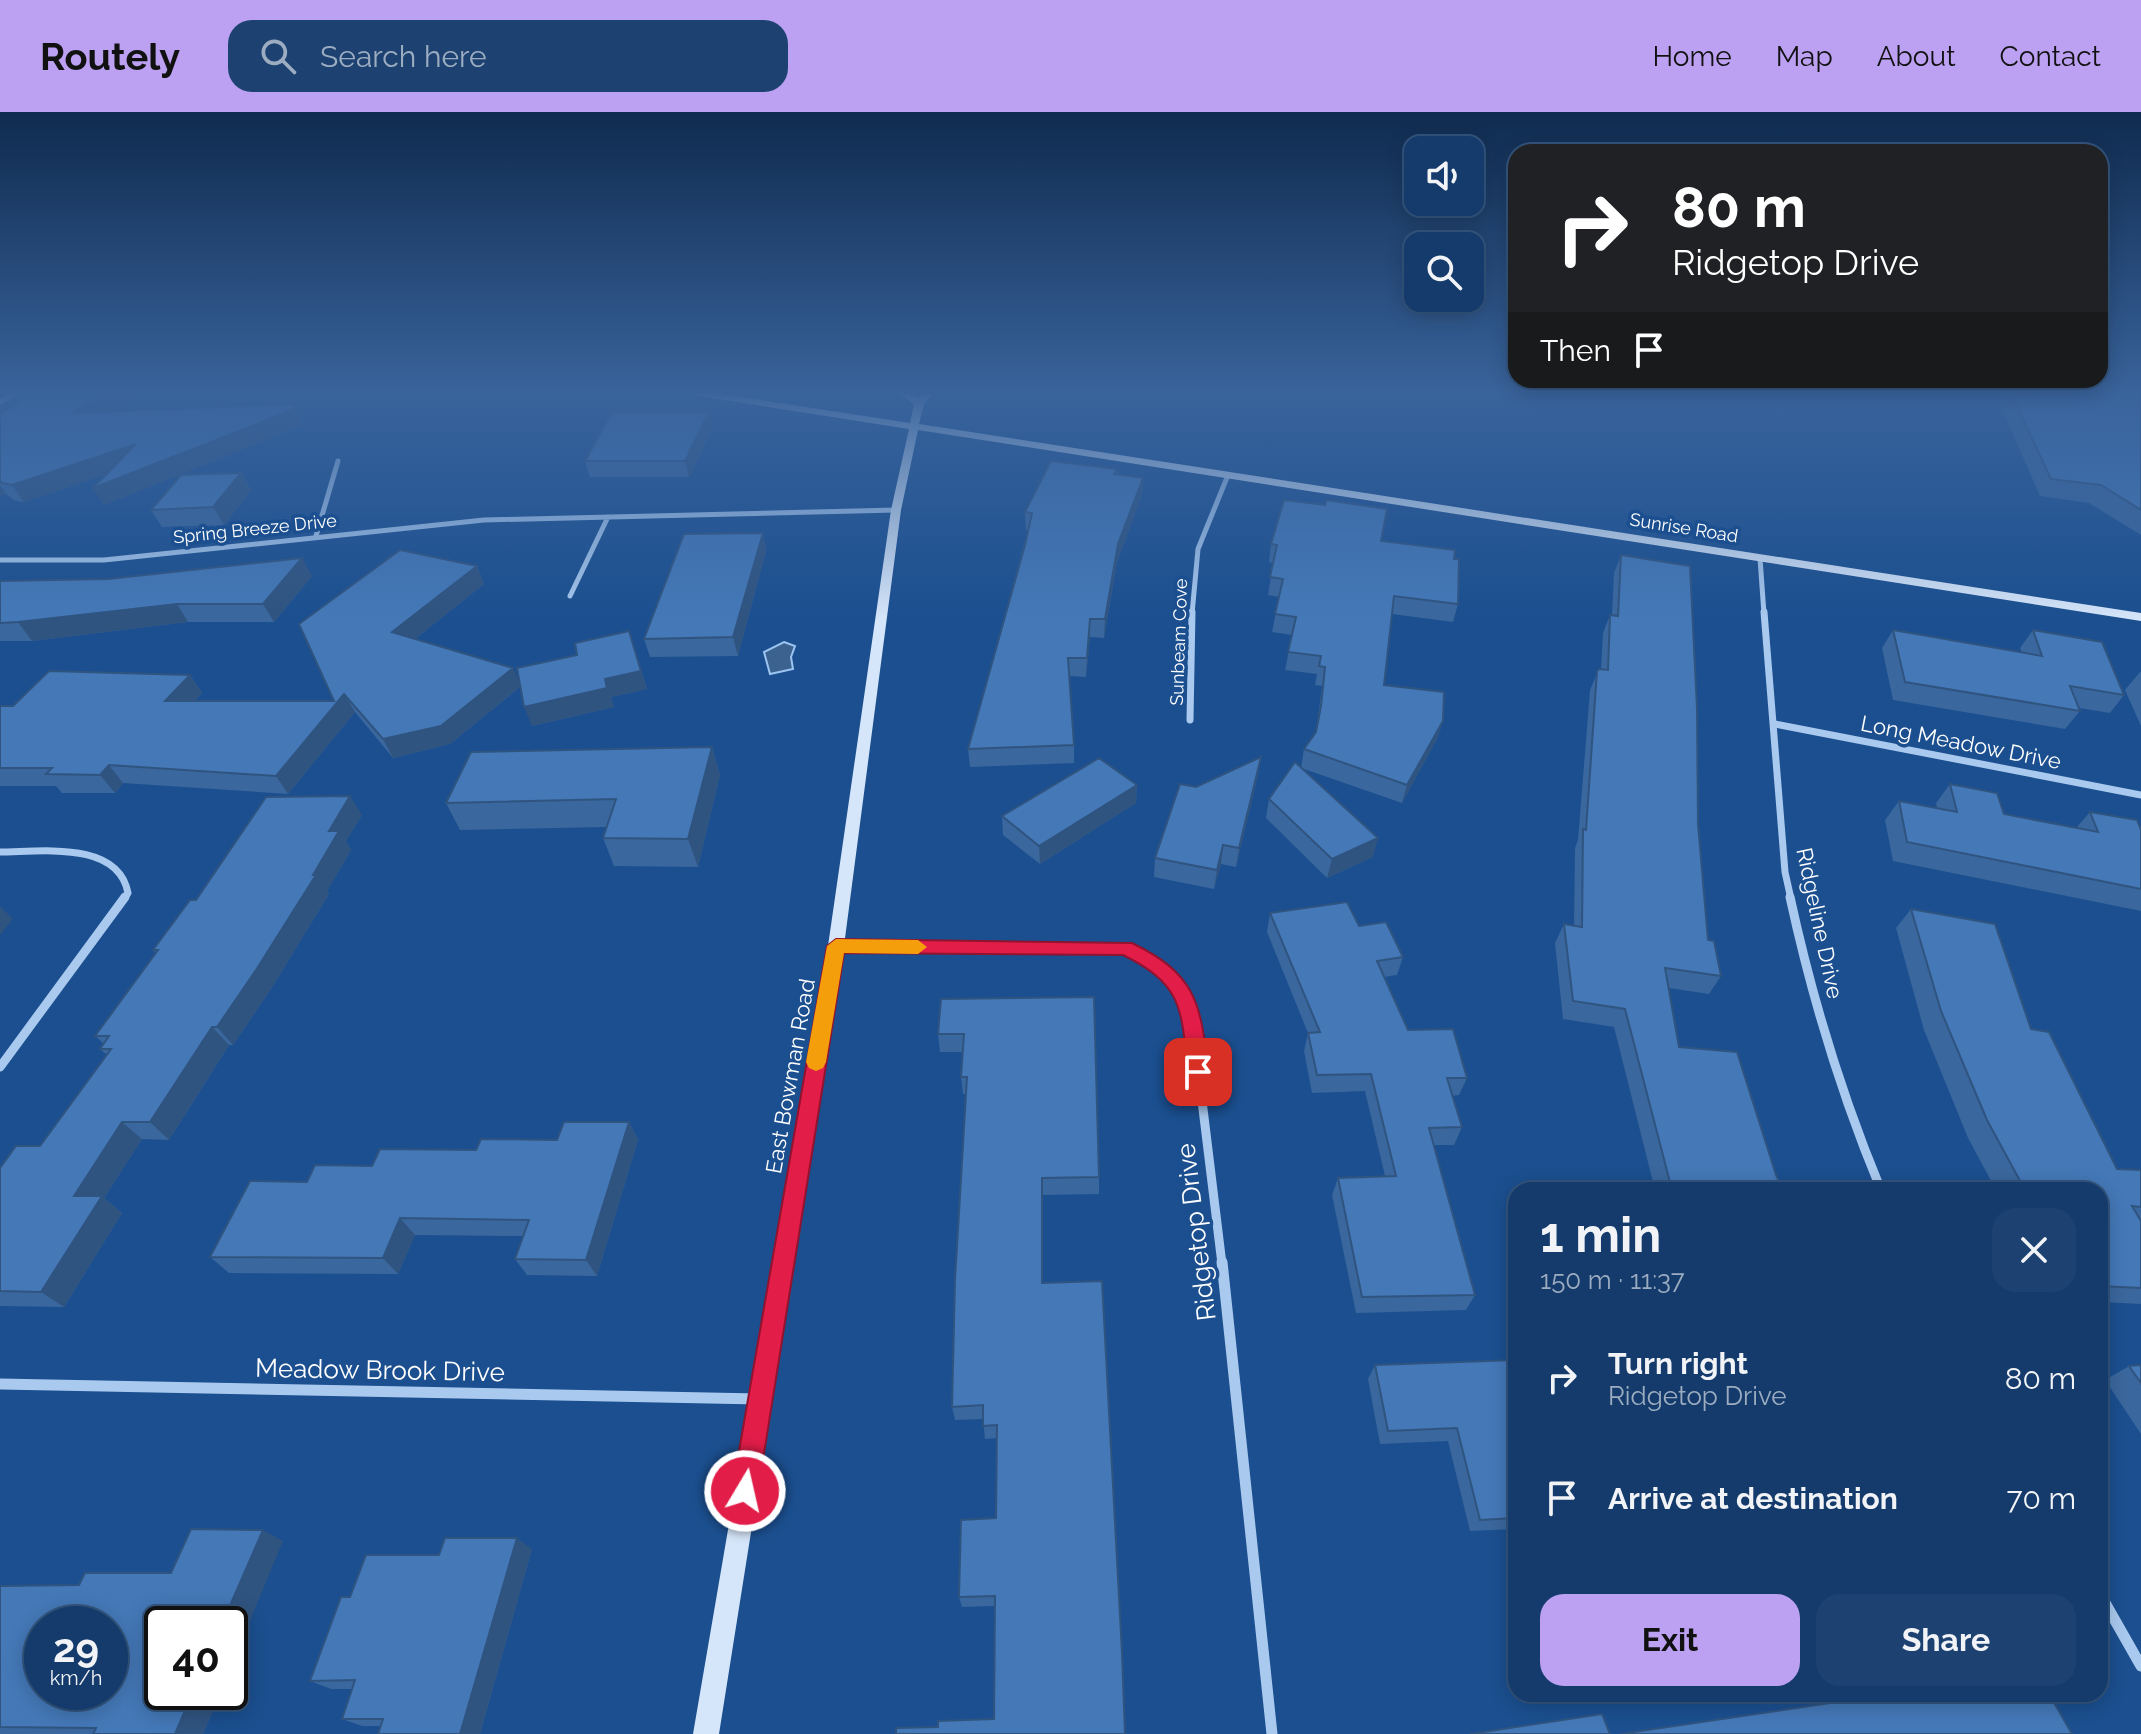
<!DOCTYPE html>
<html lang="en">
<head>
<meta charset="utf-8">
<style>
	:root { --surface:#143b6b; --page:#1d4271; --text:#f1f3f6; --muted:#9dadc1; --line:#33557e; --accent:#bca0f2 }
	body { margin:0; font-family:Raleway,sans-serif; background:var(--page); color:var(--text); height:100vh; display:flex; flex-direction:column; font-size:30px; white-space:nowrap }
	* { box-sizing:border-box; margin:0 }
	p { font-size:26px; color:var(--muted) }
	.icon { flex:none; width:44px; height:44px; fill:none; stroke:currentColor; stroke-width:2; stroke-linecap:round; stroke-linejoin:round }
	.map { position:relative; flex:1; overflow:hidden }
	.sheet { position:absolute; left:1508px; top:1070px; width:600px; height:520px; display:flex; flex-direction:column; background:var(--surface); border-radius:24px; box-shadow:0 4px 20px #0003,0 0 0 2px var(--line) }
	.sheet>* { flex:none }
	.guide { position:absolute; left:1508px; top:32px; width:600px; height:244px; border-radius:24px; box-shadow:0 4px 20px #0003,0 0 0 2px var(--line); background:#202124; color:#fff; overflow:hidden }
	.fabs { position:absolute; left:1404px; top:24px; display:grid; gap:16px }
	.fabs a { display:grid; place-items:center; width:80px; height:80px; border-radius:16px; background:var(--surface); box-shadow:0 4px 20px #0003,0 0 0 2px var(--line); font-size:40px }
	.speed { position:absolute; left:24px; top:1494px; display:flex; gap:16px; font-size:40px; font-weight:700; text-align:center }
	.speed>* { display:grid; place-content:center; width:104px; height:104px; border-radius:50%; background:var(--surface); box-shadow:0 4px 20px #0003,0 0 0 2px var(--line); line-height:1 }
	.speed small { font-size:20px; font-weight:400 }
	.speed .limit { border:4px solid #111; border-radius:12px; background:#fff; color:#111 }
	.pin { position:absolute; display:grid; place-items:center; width:68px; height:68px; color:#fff; margin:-34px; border-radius:16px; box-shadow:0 4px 12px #0006 }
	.me { position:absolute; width:88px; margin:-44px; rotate:9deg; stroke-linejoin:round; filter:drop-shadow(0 0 6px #0008) }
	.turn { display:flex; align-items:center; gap:28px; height:168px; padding:0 32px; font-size:36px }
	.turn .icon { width:104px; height:104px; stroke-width:2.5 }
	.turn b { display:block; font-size:56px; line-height:68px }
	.then { display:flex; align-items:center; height:76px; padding:0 32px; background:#0003; gap:16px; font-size:30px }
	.round { display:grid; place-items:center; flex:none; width:84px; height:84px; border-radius:24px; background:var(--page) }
	.headline { display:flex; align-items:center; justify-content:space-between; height:136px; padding:0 32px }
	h1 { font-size:48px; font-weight:700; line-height:60px }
	.action { display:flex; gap:16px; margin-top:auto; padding:16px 32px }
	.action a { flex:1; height:92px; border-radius:24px; background:var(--accent); color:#111; font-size:32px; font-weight:700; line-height:92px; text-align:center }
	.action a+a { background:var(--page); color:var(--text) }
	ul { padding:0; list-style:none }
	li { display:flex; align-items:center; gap:24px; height:120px; padding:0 32px }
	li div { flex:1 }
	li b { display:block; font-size:30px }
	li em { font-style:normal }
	header { display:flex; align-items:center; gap:48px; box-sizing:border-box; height:112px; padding:0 40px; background:var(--accent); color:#111 }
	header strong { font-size:38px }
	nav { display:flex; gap:44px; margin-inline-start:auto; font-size:28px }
	.search { width:560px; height:72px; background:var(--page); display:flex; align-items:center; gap:20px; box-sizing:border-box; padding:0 28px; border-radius:24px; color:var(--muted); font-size:30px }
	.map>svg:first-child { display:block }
	.water { fill:#3c6290; stroke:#9cc4f0; stroke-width:2 }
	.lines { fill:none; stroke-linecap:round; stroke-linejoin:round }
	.street-far3 { stroke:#a9c9ee; stroke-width:5 }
	.street-far2 { stroke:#a9c9ee; stroke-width:7 }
	.street-far1 { stroke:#a9c9ee; stroke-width:9 }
	.street { stroke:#a9c9ee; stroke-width:11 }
	.secondary { fill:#d6e6fa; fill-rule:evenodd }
	.wall { fill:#3a679d }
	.shaded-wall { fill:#305480 }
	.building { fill:#4478b7; stroke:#305480; stroke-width:2; fill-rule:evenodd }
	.route { fill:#e11d48; stroke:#92132f; stroke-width:2 }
	.slow { fill:#f59e0b }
	.labels { text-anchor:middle; stroke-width:7; stroke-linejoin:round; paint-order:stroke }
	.far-street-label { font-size:18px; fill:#fff; stroke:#1b4f8f }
	.street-label { font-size:22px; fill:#fff; stroke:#1b4f8f }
	.near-street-label { font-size:26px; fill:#fff; stroke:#1b4f8f }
</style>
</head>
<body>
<header>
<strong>Routely</strong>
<div class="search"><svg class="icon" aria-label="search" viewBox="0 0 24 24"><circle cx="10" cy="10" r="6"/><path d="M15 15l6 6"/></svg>Search here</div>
<nav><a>Home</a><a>Map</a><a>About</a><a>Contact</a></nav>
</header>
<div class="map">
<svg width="2141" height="1622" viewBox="0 0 2141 1622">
	<rect width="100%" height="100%" fill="#1b4f8f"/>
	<path class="water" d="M 784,530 L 795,534 L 791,545 L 793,557 L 770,562 L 764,540 Z"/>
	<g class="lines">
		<path class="street-far3" d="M 0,290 L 15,281
			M 316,424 L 338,349
			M 1760,446 L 1764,502
			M 0,448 L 104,448 L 484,408 L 896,398
			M 570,484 L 608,405
			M 1192,502 L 1198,437 L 1228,363"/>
		<path class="street-far2" d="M 1764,500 L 1785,760 L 1791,787
			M 1190,608 L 1192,500
			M 1775,612 L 2141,683
			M 0,740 C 40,740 118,728 128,781 L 124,787"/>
		<path class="street-far1" d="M 1790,785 C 1812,886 1841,982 1881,1078
			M 836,834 L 1125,836 C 1156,851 1175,869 1191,899 L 1222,1152
			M 0,955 L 125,785"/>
		<path class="street" d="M 1222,1150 L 1272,1622
			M 0,1272 L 759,1287
			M 2100,1482 L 2141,1554"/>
		<path class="secondary" d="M 694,281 L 715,281 L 910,311 L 914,292 L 898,281 L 908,281 L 918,286 L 924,281 L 933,281 L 924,292 L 919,312 L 2141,501 L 2141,509 L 918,318 L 901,398 L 844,834 L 719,1622 L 693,1622 L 828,834 L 891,398 L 909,317 L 699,284 Z"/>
	</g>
	<path class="wall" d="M 141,281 L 112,299 L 294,292 L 303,313 L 104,393 L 106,362 L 24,390 L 15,389 L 6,382 L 0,384 L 0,302 Z
		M 1995,281 L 2141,281 L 2141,423 L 2089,391 L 2040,384 Z
		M 713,315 L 689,365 L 590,365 L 585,349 Z
		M 1117,357 L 1117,362 L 1143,366 L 1142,383 L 1117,450 L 1104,526 L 1090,525 L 1086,565 L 1069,564 L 1074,633 L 1074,651 L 970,655 L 968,637 L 1028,418 L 1026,418 L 1025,400 Z
		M 241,361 L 251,378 L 224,413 L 162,415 L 151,398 Z
		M 763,421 L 766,439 L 738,544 L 650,545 L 644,527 Z
		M 1381,429 L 1454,447 L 1458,492 L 1453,510 L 1392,502 L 1384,573 L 1443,609 L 1437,627 L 1402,691 L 1301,656 L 1373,745 L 1327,766 L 1266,706 L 1269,687 L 1301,656 L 1304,637 L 1316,621 L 1322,574 L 1315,573 L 1317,562 L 1285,558 L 1292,523 L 1272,520 L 1279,485 L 1268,483 L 1273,451 L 1269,450 L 1271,432 Z
		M 1621,443 L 1698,712 L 1708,828 L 1721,864 L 1709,882 L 1669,876 L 1679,935 L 1776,1063 L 1783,1078 L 1655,1078 L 1614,915 L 1563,907 L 1555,831 L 1564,812 L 1574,814 L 1575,736 L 1578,728 L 1590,578 L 1599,557 L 1601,557 L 1603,521 L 1610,503 L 1612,503 L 1614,461 Z
		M 477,454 L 484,472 L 415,527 L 519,571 L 635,538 L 647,577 L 611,585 L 614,595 L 532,614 L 520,575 L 450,632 L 393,646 L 355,600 L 288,682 L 123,671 L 115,681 L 62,681 L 56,674 L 0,674 L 0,594 L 13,594 L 190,563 L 202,581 L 195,589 L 334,589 Z
		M 312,464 L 274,510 L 188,510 L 32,529 L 0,529 L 0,469 Z
		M 1893,518 L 2022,540 L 2020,536 L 2033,518 L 2124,583 L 2110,601 L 2079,596 L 2080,599 L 2065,617 L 1893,588 L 1882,536 Z
		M 2140,560 L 2141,560 L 2141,614 L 2125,578 Z
		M 712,635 L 720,663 L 698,755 L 614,754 L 603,726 L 607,715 L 460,718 L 446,691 Z
		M 1261,645 L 1258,663 L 1236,755 L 1221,752 L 1214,777 L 1154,765 L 1155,746 L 1196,675 Z
		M 1950,672 L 2004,702 L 2076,716 L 2090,700 L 2141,718 L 2141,799 L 1893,749 L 1885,708 L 1899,689 L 1937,696 L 1936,691 Z
		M 1137,673 L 1136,691 L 1040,752 L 1003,723 L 1002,704 Z
		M 362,703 L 346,729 L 351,738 L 327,779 L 329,782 L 271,877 L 233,933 L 229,933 L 169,1028 L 142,1027 L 104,1086 L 122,1101 L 64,1195 L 0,1194 L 0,1056 L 40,1034 L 107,943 L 100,937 L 104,932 L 95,924 L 156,841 L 153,838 L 196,788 Z
		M 1911,797 L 2031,917 L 2117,1057 L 2141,1058 L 2141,1192 L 2100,1190 L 2100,1078 L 1996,1078 L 1968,1026 L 1924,918 L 1896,816 Z
		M 1270,801 L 1359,814 L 1403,845 L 1397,863 L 1384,865 L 1408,918 L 1467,966 L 1459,983 L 1452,984 L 1462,1015 L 1454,1033 L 1434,1033 L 1475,1183 L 1466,1198 L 1356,1201 L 1332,1083 L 1338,1066 L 1385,1064 L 1365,979 L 1312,981 L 1304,939 L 1308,921 L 1267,820 Z
		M 941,887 L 1099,1065 L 1099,1082 L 1043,1083 L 1042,1171 L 1125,1622 L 938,1615 L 994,1607 L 994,1494 L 962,1495 L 959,1485 L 996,1406 L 997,1326 L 985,1327 L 983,1307 L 955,1308 L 952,1295 L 966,982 L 963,982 L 961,965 L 963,940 L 940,940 L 938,922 Z
		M 629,1010 L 638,1028 L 597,1164 L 527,1163 L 515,1147 L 523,1124 L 415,1123 L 398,1162 L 229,1161 L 210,1145 L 307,1070 L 372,1054 L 557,1028 Z
		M 1516,1248 L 1516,1417 L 1470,1419 L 1448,1329 L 1380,1332 L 1368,1267 L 1375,1253 Z
		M 2141,1253 L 2141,1322 L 2105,1268 L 2129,1254 Z
		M 283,1429 L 162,1580 L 221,1580 L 203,1622 L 0,1622 L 0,1474 L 79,1473 L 171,1461 Z
		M 532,1437 L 480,1622 L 378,1622 L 381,1614 L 362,1614 L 342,1607 L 352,1577 L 331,1577 L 310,1569 L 350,1485 L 439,1443 Z
		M 1851,1582 L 2049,1582 L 1854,1588 Z"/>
	<path class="shaded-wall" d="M 106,281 L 141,281 L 83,318 L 73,301 Z
		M 294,292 L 303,313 L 104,393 L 93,376 Z
		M 709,300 L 713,315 L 689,365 L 685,349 Z
		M 136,332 L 146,349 L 24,390 L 12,373 Z
		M 241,361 L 251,378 L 224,413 L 213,395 Z
		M 1143,366 L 1142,383 L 1117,450 L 1104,526 L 1105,507 L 1118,432 Z
		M 0,373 L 6,382 L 0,384 Z
		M 763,421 L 766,439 L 738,544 L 733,525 Z
		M 302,446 L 312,464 L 274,510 L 263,492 Z
		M 477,454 L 484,472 L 401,538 L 392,520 Z
		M 177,492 L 188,510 L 32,529 L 18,510 Z
		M 1090,507 L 1090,525 L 1086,565 L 1087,546 Z
		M 629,519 L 647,577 L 611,585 L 614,595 L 532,614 L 524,595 L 605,567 Z
		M 513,556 L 521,574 L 450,632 L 393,646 L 383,627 Z
		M 190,563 L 202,581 L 178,607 L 165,589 Z
		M 344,582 L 355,600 L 288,682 L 276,664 Z
		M 1443,609 L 1437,627 L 1402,691 L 1407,673 Z
		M 712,635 L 720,663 L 698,755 L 688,727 Z
		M 1261,645 L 1258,663 L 1236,755 L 1239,736 Z
		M 109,653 L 123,671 L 115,681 L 100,663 Z
		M 1137,673 L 1136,691 L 1040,752 L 1039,734 Z
		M 350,684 L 362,703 L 346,729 L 351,738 L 327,779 L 329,782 L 271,877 L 233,933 L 217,915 L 313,763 L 329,719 Z
		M 1378,726 L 1373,745 L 1327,766 L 1332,747 Z
		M 1223,733 L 1221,752 L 1214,777 L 1217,758 Z
		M 0,794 L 13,807 L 0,823 Z
		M 212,915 L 229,933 L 169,1028 L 150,1010 Z
		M 122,1010 L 142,1027 L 104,1086 L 122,1101 L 64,1195 L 41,1180 L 74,1084 Z
		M 629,1010 L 638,1028 L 597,1164 L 586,1148 Z
		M 400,1106 L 415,1123 L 398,1162 L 383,1146 Z
		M 263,1418 L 283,1429 L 230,1557 L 230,1512 L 222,1512 Z
		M 517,1426 L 532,1437 L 480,1622 L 460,1622 Z
		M 193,1580 L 221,1580 L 203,1622 L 175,1622 Z"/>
	<path class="building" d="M 35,281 L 106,281 L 73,301 L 294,292 L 295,297 L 93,376 L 136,332 L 12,373 L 2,371 L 0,369 L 0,302 Z
		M 2011,281 L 2141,281 L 2141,398 L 2101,373 L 2051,367 Z
		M 612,300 L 709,300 L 685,349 L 585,349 Z
		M 1051,349 L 1117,357 L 1114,362 L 1143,366 L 1118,432 L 1105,507 L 1090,507 L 1087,546 L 1068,546 L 1074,633 L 968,637 L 1025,433 L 1032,401 L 1025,400 Z
		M 241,361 L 213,395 L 151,398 L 181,363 Z
		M 1284,388 L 1325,393 L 1326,388 L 1387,397 L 1381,429 L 1455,438 L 1454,447 L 1459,447 L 1458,492 L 1394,484 L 1384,573 L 1444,580 L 1443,609 L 1407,673 L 1304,637 L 1316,620 L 1321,594 L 1325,555 L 1319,554 L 1321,544 L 1288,540 L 1296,505 L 1275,502 L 1283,467 L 1270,465 L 1277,433 L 1271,432 Z
		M 763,421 L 733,525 L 644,527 L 684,422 Z
		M 400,438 L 477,454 L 392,520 L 513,556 L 441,614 L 383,627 L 344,582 L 276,664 L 109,653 L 100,663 L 46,662 L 52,656 L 0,656 L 0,594 L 13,594 L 49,559 L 190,563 L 165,589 L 334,589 L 299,512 Z
		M 1621,443 L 1690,454 L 1697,596 L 1698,712 L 1708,828 L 1714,829 L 1721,864 L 1665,856 L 1679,935 L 1737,940 L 1776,1063 L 1783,1078 L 1672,1078 L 1625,897 L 1573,889 L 1564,812 L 1582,815 L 1583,717 L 1586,718 L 1597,559 L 1599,557 L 1608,558 L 1610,503 L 1618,504 Z
		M 302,446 L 263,492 L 177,492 L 18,510 L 0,511 L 0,469 L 108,467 Z
		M 1893,518 L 2042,544 L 2033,518 L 2102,530 L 2124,583 L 2070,574 L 2080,599 L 1905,570 Z
		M 629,519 L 641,559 L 605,567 L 607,576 L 524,595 L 517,556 L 577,543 L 575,531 Z
		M 712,635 L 688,727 L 603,726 L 616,687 L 446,691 L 471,640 Z
		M 1261,645 L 1239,736 L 1223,733 L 1217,758 L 1155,746 L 1180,672 L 1196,675 Z
		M 1099,646 L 1137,673 L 1039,734 L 1002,704 Z
		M 1295,650 L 1378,726 L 1332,747 L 1269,687 Z
		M 1950,672 L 1997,681 L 2004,702 L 2098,720 L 2090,700 L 2137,708 L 2141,718 L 2141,777 L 1907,730 L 1899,689 L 1957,700 Z
		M 350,684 L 329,719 L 339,719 L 313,763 L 316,763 L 256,858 L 217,915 L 212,915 L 150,1010 L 122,1010 L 74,1084 L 102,1084 L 41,1180 L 0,1179 L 0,1056 L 16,1034 L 40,1034 L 111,937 L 100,937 L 109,924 L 95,924 L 158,838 L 153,838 L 190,788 L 196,788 L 266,685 Z
		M 1347,790 L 1359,814 L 1386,810 L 1403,845 L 1377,849 L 1408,918 L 1453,917 L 1467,966 L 1447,966 L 1462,1015 L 1429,1016 L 1475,1183 L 1362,1185 L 1338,1066 L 1396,1064 L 1371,962 L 1317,963 L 1308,921 L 1320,920 L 1270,801 Z
		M 1911,797 L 1995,812 L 2031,917 L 2049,920 L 2117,1057 L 2141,1058 L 2141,1095 L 2132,1094 L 2141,1109 L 2141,1176 L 2100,1174 L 2100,1078 L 2025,1078 L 1987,1008 L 1941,899 Z
		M 1094,885 L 1099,1065 L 1042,1066 L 1042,1171 L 1102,1169 L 1122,1541 L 1125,1622 L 896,1622 L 896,1616 L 938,1615 L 938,1609 L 994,1607 L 995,1484 L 959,1485 L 961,1408 L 996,1406 L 997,1313 L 983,1314 L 983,1293 L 952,1295 L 955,1168 L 967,965 L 961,965 L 964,922 L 938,922 L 941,887 Z
		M 564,1010 L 629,1010 L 586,1148 L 515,1147 L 529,1108 L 400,1106 L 383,1146 L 210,1145 L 250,1069 L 307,1070 L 315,1053 L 372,1054 L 380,1037 L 476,1038 L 481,1027 L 557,1028 Z
		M 1516,1248 L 1516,1406 L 1480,1408 L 1457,1316 L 1388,1319 L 1375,1253 Z
		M 2141,1253 L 2141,1271 L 2129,1254 Z
		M 191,1417 L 263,1418 L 222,1512 L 162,1512 L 162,1580 L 193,1580 L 175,1622 L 93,1622 L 96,1616 L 0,1615 L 0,1474 L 79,1473 L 85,1461 L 171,1461 ZM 42,1512 L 110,1512 L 110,1580 L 42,1580 Z
		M 445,1426 L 517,1426 L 460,1622 L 378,1622 L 383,1607 L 342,1607 L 355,1568 L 310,1569 L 341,1485 L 350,1485 L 366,1443 L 439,1443 Z
		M 1877,1582 L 2049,1582 L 2072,1622 L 1620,1622 L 1878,1584 Z
		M 1602,1602 L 1610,1622 L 1470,1622 Z"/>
	<linearGradient id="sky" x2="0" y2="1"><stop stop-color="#0f2b4f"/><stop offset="0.55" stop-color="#39639b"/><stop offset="1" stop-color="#39639b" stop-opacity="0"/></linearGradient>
	<rect width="2141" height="508" fill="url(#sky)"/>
	<path class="route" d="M 836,827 L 1132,831 C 1198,863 1200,892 1209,960 L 1206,966 L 1198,969 L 1191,966 L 1188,960 C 1181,898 1184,873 1123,843 L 844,841 L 758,1379 L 754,1388 L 745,1392 L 736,1388 L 732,1379 L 827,834 Z"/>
	<path class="slow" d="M 836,827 L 918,828 L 927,835 L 918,842 L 844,841 L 826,950 L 823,956 L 816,959 L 809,956 L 806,950 L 827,834 Z"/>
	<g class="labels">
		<g class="far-street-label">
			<text transform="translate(1684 416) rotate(9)" y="6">Sunrise Road</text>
			<text transform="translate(255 417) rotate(-6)" y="6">Spring Breeze Drive</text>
			<text transform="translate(1179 530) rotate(-88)" y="6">Sunbeam Cove</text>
		</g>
		<g class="street-label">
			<text transform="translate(1961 630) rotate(11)" y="8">Long Meadow Drive</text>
			<text transform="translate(1820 811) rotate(78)" y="8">Ridgeline Drive</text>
			<text transform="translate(790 964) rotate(-80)" y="8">East Bowman Road</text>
		</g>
		<g class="near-street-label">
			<text transform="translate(1196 1120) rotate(-97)" y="9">Ridgetop Drive</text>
			<text transform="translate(380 1258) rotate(1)" y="9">Meadow Brook Drive</text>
		</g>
	</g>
</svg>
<div class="fabs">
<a><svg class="icon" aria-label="sound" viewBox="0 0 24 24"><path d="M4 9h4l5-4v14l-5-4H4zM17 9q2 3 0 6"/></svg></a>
<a><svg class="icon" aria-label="search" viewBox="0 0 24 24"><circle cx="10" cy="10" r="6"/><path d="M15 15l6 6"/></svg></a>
</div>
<div class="speed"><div>29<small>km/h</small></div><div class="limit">40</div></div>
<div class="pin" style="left:1198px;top:960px;background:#d93025"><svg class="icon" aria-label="arrive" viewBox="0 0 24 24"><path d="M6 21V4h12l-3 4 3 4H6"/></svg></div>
<svg class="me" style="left:745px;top:1379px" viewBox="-20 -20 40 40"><circle r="17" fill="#e11d48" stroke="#fff" stroke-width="3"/><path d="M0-11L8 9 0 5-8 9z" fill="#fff"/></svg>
<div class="guide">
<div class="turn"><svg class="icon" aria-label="right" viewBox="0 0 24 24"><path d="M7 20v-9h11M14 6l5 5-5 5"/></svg><div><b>80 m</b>Ridgetop Drive</div></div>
<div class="then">Then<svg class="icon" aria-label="arrive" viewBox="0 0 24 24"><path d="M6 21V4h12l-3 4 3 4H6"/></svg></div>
</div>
<section class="sheet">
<div class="headline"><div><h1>1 min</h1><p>150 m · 11:37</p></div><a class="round"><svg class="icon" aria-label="close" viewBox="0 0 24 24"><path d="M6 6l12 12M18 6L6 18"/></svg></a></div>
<ul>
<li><svg class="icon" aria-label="right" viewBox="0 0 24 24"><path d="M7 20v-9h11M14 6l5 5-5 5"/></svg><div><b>Turn right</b><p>Ridgetop Drive</p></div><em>80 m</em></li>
<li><svg class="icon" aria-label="arrive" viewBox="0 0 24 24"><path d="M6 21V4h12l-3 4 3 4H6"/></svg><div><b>Arrive at destination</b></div><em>70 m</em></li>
</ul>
<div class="action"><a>Exit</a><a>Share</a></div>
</section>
</div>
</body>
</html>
